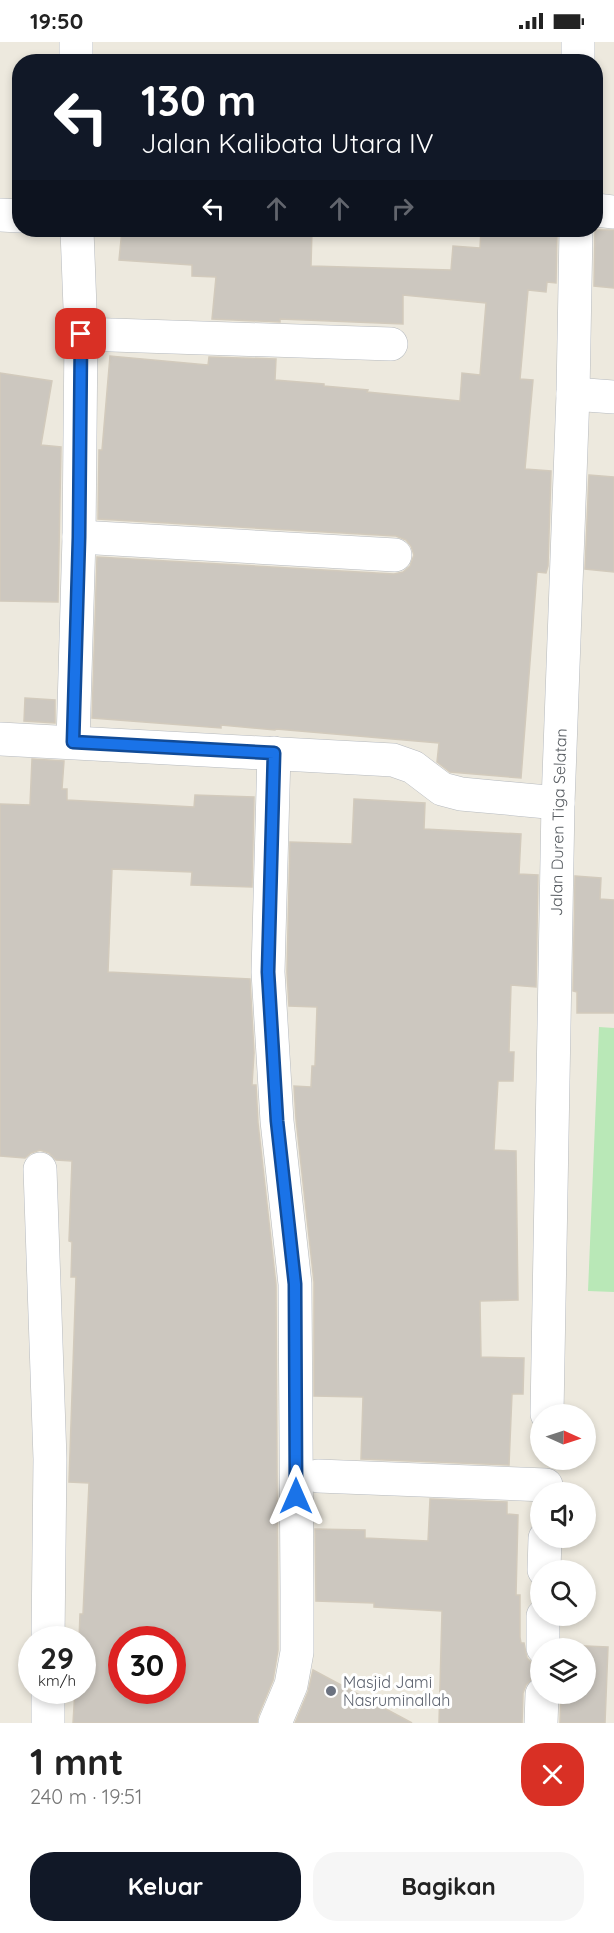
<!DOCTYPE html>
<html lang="id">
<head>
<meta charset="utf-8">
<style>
	:root { --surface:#fff; --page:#f6f6f6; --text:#222; --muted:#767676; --accent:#111827 }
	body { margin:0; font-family:Quicksand,sans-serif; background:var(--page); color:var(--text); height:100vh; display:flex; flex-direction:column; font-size:22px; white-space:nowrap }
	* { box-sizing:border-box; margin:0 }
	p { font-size:20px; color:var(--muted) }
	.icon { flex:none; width:33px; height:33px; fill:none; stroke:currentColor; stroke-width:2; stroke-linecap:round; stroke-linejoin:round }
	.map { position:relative; height:1681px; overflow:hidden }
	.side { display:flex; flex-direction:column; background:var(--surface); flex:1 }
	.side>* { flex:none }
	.top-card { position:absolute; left:12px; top:12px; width:591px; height:183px; border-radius:24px; box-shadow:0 3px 9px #0003; background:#111827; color:#fff; overflow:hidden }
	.needle { width:39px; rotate:93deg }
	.buttons { position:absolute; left:530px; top:1362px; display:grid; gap:12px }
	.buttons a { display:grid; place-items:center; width:66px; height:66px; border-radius:50%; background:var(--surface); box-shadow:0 3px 9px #0003; font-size:30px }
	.speed { position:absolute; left:18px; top:1584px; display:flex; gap:12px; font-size:30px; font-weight:700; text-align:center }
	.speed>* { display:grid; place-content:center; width:78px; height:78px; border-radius:50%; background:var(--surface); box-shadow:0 3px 9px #0003; line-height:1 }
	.speed small { font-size:15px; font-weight:400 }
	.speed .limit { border:9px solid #d22; background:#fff; color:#111 }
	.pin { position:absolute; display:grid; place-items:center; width:51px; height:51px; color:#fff; margin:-26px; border-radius:12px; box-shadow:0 3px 9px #0006 }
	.me { position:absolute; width:66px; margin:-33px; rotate:0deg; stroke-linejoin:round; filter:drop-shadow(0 0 4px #0008) }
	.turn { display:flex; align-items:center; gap:21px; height:126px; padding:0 30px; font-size:27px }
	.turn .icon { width:78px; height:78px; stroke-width:2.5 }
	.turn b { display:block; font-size:42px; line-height:51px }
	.lanes { display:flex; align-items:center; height:57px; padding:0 30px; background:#0003; justify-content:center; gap:30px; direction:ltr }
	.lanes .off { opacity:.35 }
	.round { display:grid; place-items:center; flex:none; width:63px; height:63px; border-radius:24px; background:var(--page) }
	.headline { display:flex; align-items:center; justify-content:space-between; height:102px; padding:0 30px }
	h1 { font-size:36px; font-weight:700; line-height:45px }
	.cta { display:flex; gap:12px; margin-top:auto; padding:12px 30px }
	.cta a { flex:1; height:69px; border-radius:24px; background:var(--accent); color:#fff; font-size:24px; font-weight:700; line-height:69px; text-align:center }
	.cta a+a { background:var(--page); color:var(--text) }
	.status { display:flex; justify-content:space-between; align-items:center; height:42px; padding:0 30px; background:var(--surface); direction:ltr }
	.status svg { height:16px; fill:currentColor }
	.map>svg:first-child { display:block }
	.green { fill:#b9e8b7 }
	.building { fill:#ccc7bf; stroke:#d2cabc; stroke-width:1.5; fill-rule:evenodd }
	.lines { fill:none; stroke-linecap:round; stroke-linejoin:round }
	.minor-casing { stroke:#b6babf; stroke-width:34 }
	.minor { stroke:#fff; stroke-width:33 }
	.route-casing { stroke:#114b97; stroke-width:15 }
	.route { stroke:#1a73e8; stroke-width:10 }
	.worship-dot { fill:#6b7280; stroke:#fff; stroke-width:2 }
	.labels { text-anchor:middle; stroke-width:6; stroke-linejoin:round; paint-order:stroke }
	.street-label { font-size:16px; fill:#575c61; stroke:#fff }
	.worship-label { font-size:16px; fill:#5b616d; stroke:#fff; text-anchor:start }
</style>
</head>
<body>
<div class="status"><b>19:50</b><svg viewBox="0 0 49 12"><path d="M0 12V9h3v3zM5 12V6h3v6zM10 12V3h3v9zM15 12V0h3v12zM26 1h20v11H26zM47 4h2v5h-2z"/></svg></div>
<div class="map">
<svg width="614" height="1681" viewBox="0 0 614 1681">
	<rect width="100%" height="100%" fill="#ede9de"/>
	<path class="green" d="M 599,985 L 614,986 L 614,1250 L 588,1249 Z"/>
	<path class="building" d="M 122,188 L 312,188 L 311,224 L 451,228 L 453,204 L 480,206 L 481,188 L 557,188 L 556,241 L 547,240 L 546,250 L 528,248 L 520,337 L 533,338 L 525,427 L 551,429 L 548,524 L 546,531 L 537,530 L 521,736 L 450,730 L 437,720 L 439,701 L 276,687 L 275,688 L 221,683 L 221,686 L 92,676 L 97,515 L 394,532 L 403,530 L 410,524 L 414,513 L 411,504 L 406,498 L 396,494 L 98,477 L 99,408 L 102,408 L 110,314 L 208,323 L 209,315 L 276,317 L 275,338 L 324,342 L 324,344 L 368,348 L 367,350 L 460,359 L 462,331 L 480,333 L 486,261 L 403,253 L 403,282 L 280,277 L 280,280 L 212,277 L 216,235 L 192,234 L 192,223 L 119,218 Z
		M 595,188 L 614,188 L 614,246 L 594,244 Z
		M 0,331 L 52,339 L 41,403 L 61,405 L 58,560 L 0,559 Z
		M 589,433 L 614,435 L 614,530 L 585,527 Z
		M 25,656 L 55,658 L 55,681 L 24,679 Z
		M 32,717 L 64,719 L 62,747 L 67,747 L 67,758 L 194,765 L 195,753 L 254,755 L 252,845 L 191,843 L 192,830 L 112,827 L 108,930 L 250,937 L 254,1011 L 252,1043 L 256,1043 L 258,1081 L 276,1243 L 278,1608 L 273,1638 L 258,1674 L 257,1681 L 73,1681 L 75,1648 L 82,1648 L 82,1598 L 79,1598 L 80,1572 L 83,1572 L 89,1441 L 69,1440 L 76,1235 L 71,1235 L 72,1200 L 69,1199 L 72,1119 L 56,1118 L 49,1111 L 40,1108 L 31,1111 L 25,1116 L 0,1114 L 0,762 L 30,763 ZM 122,1598 L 172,1598 L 172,1648 L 122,1648 Z
		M 354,757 L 425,761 L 424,787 L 521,792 L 519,832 L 538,833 L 536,945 L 511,943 L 509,1010 L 514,1010 L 513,1039 L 498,1039 L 494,1108 L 516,1109 L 518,1258 L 480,1259 L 481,1315 L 524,1316 L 523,1352 L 512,1352 L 509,1423 L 361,1417 L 363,1355 L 314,1354 L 314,1240 L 296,1077 L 294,1044 L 311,1045 L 312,1024 L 315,1024 L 317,965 L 289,964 L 287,930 L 290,800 L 352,802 Z
		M 575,834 L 601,836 L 600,857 L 614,858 L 614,971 L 577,971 L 577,950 L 573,949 Z
		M 430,1457 L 507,1460 L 507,1472 L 518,1473 L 516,1553 L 520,1553 L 520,1595 L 521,1601 L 524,1601 L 527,1616 L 533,1622 L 540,1624 L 540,1634 L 533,1636 L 526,1643 L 523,1651 L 522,1681 L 439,1681 L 442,1569 L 374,1565 L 374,1561 L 316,1559 L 315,1487 L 365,1488 L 365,1496 L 428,1499 Z
		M 562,1603 L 608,1605 L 605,1681 L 560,1681 L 561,1652 L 585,1652 L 585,1606 L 562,1606 Z
		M 313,1628 L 412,1681 L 295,1681 L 308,1650 Z"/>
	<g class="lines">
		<defs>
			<g id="minor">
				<path d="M 76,0 L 76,20"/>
				<path d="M 578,20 L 578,0"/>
				<path d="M 596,168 L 614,170"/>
				<path d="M 0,173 L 20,174"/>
				<path d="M 81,292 L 391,302"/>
				<path d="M 573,352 L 614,355"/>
				<path d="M 79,495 L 395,513"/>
				<path d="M 0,697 L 393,718 L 413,725 L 442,747 L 461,752 L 558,761"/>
				<path d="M 73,700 L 79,495 L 81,292 L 77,188"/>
				<path d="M 274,711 L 268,930 L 277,1079 L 295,1242 L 297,1549 L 297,1610 L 291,1643 L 275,1681"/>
				<path d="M 40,1127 L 50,1417 L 48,1598"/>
				<path id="s1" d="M 547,1372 L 558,761 L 573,352 L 576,188"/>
				<path d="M 318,1434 L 546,1443"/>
				<path d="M 544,1528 L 545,1496"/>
				<path d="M 543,1606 L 543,1574"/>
				<path d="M 48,1681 L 48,1648"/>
				<path d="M 541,1681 L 542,1652"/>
			</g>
		</defs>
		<use href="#minor" class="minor-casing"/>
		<use href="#minor" class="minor"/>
	</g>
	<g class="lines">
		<defs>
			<path id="route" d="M 81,292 L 79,495 L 73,700 L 274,711 L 268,930 L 277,1079 L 295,1242 L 296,1454"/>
		</defs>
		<use href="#route" class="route-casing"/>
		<use href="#route" class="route"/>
	</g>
	<circle class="worship-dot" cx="331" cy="1649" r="6"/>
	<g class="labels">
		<g class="street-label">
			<text dy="6" stroke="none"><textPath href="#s1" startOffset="592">Jalan Duren Tiga Selatan</textPath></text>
		</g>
		<g class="worship-label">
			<text x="343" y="1646">Masjid Jami<tspan x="343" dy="18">Nasruminallah</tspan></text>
		</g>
	</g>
</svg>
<div class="buttons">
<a><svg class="needle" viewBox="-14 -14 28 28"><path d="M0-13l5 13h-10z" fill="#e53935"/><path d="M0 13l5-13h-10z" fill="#767676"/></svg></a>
<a><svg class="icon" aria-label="sound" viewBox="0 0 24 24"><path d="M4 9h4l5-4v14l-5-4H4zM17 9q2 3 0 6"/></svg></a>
<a><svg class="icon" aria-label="search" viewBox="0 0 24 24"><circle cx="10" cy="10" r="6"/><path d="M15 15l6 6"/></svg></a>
<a><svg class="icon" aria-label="layers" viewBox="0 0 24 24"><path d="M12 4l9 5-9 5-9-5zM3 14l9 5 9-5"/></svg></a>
</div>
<div class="speed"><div>29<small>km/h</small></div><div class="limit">30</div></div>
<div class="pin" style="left:81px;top:292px;background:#d93025"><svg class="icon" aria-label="arrive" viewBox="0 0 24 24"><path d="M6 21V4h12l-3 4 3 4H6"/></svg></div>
<svg class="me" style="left:296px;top:1454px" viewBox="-20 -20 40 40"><path d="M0-17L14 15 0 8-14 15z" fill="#1a73e8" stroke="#fff" stroke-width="4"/></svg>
<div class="top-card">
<div class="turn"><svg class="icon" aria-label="left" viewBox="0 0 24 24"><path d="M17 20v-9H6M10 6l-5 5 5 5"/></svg><div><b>130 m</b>Jalan Kalibata Utara IV</div></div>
<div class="lanes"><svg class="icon" aria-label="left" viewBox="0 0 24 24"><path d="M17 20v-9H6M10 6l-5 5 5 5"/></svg><svg class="icon off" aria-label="ahead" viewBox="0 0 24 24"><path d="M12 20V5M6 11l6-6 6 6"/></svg><svg class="icon off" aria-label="ahead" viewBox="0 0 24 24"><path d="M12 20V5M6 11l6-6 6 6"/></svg><svg class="icon off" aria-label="right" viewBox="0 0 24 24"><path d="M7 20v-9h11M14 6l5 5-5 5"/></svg></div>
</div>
</div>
<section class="side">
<div class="headline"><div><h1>1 mnt</h1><p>240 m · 19:51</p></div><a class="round" style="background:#d93025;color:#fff"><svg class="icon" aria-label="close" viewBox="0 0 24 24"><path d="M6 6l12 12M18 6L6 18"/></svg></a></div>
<div class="cta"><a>Keluar</a><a>Bagikan</a></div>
</section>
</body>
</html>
